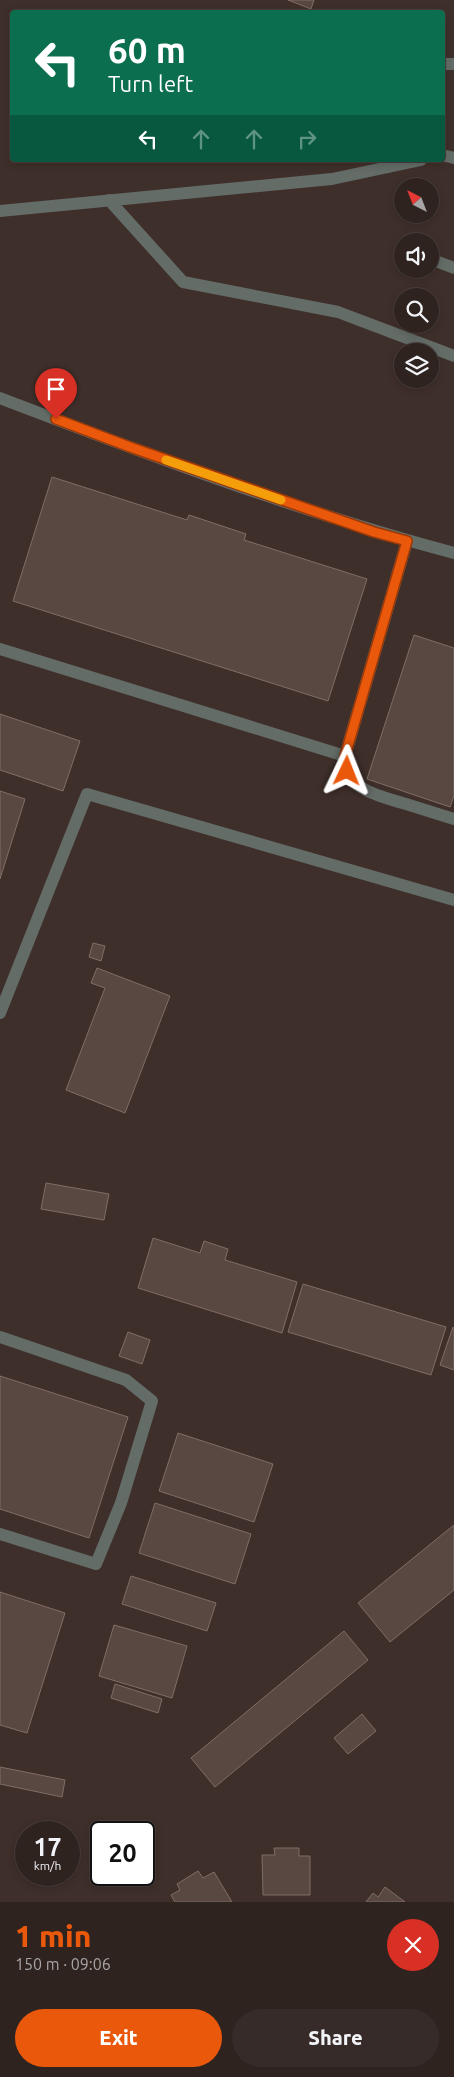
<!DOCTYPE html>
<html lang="en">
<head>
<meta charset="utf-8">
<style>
	:root { --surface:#2f2320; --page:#372b29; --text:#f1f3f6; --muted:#a7a4a5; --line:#4a403e; --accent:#ea580c }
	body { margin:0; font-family:Ubuntu,sans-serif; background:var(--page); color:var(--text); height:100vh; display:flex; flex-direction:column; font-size:19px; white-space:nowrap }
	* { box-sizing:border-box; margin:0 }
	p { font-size:16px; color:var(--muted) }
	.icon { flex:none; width:28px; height:28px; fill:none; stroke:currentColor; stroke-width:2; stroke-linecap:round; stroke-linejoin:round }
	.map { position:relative; height:1902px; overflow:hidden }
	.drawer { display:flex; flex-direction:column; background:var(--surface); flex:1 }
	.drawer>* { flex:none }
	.banner { position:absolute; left:10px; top:10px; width:435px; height:152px; border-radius:5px; box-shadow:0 2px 8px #0003,0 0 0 1px var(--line); background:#0b6e4f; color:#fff; overflow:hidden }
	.needle { width:32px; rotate:318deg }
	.tools { position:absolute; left:394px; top:178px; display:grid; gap:10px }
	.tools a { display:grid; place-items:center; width:45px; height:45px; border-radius:50%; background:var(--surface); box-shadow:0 2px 8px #0003,0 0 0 1px var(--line); font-size:25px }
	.speed { position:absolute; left:15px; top:1821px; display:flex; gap:10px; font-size:25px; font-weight:700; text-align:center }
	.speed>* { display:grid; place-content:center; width:65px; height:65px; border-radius:50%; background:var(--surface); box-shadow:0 2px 8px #0003,0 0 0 1px var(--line); line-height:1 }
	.speed small { font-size:12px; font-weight:400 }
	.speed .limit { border:2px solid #111; border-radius:8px; background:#fff; color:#111 }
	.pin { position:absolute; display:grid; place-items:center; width:42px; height:42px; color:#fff; margin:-51px -21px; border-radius:50% 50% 50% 0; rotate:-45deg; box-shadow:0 0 5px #0007 }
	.pin .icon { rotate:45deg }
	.me { position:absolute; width:55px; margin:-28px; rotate:2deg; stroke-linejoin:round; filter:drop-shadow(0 0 4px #0008) }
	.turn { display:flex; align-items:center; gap:18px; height:105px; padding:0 15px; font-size:22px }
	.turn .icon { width:65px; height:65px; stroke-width:2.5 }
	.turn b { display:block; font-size:35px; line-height:42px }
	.lanes { display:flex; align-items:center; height:48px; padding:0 15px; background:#0003; justify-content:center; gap:25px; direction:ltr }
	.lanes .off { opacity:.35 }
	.round { display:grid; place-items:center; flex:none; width:52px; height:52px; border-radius:26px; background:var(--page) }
	.headline { display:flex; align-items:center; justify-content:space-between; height:85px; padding:0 15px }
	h1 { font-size:30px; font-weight:800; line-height:38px; color:var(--accent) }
	.action { display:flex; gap:10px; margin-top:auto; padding:10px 15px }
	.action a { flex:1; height:58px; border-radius:30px; background:var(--accent); color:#fff; font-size:20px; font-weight:800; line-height:58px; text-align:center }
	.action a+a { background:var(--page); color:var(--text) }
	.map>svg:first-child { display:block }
	.building { fill:#594742; stroke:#806d67 }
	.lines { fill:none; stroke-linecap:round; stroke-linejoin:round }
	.lane { stroke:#646c68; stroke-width:12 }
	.route-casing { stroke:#983908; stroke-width:12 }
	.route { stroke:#ea580c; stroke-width:9 }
	.slow { stroke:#f59e0b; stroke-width:9 }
</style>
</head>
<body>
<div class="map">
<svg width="454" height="1902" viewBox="0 0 454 1902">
	<rect width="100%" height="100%" fill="#3f2f2a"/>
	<path class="building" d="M 288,0 L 314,0 L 311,9 Z
		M 52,477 L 187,520 L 189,515 L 246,534 L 244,540 L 367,579 L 328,701 L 13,601 Z
		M 414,635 L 454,648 L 454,796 L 450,807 L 367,779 Z
		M 0,714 L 80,741 L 63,791 L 0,770 Z
		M 0,791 L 25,799 L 0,879 Z
		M 93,943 L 105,946 L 101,961 L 89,957 Z
		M 97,968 L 170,996 L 125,1113 L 66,1090 L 105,988 L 91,983 Z
		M 46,1183 L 109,1194 L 104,1220 L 41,1209 Z
		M 153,1238 L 200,1253 L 204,1241 L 228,1249 L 225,1260 L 297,1282 L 282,1333 L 138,1288 Z
		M 303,1284 L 446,1327 L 431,1375 L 288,1332 Z
		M 453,1327 L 454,1328 L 454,1370 L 440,1365 Z
		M 128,1332 L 150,1340 L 142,1364 L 119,1356 Z
		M 0,1376 L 128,1417 L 89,1538 L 0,1509 Z
		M 178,1433 L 273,1464 L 254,1522 L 159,1491 Z
		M 155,1503 L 251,1534 L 235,1584 L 139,1553 Z
		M 454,1525 L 454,1590 L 390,1642 L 358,1603 Z
		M 131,1576 L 216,1603 L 207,1631 L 122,1604 Z
		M 0,1592 L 65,1613 L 27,1733 L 0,1725 Z
		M 114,1625 L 187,1646 L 172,1698 L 99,1676 Z
		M 344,1631 L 368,1660 L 215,1787 L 191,1758 Z
		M 115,1684 L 162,1699 L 158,1713 L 111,1698 Z
		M 362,1714 L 376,1731 L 348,1754 L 334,1738 Z
		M 0,1767 L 65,1780 L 62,1797 L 0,1784 Z
		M 274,1848 L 299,1848 L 299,1856 L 310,1856 L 310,1895 L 263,1895 L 262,1855 L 275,1855 Z
		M 198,1871 L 203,1878 L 214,1872 L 232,1902 L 175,1902 L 171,1895 L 180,1890 L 177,1884 Z
		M 385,1887 L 405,1902 L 366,1902 L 373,1893 L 378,1897 Z"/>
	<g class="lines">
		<path class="lane" d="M 442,64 L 454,64
			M 442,155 L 454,158
			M 109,200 L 183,282 L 338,312 L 454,356
			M 0,211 L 332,179 L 421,160
			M 430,259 L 454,268
			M 0,398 C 149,455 300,512 454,553
			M 0,649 L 345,756 L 407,541
			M 345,756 C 344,790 379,796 406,804 C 422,809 438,814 454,819
			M 0,1013 L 87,794 L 454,900
			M 0,1337 L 126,1380 L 152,1401 L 121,1503 L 96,1564 L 0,1534"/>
	</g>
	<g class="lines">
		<defs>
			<path id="route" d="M 56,419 L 130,447 L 374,532 L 407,541 L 345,756 L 347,771"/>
		</defs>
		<use href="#route" class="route-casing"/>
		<use href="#route" class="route"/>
		<path class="slow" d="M 166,460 L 281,500"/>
	</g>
</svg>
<div class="tools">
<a><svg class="needle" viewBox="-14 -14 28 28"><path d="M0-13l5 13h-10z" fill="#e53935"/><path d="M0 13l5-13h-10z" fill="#a7a4a5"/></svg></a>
<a><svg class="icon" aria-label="sound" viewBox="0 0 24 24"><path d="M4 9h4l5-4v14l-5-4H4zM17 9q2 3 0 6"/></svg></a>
<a><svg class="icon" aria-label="search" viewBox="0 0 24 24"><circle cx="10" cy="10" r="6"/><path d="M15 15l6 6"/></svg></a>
<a><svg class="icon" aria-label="layers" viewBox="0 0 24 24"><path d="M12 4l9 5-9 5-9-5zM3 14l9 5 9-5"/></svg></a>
</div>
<div class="speed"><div>17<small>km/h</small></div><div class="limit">20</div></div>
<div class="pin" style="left:56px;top:419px;background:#d93025"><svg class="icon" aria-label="arrive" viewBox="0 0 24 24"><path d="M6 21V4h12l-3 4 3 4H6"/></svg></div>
<svg class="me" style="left:347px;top:771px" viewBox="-20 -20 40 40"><path d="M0-17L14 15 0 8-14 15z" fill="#ea580c" stroke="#fff" stroke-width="4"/></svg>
<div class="banner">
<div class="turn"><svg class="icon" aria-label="left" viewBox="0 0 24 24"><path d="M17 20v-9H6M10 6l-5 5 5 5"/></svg><div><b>60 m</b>Turn left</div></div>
<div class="lanes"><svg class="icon" aria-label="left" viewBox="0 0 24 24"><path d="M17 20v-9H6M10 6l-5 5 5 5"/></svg><svg class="icon off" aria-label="ahead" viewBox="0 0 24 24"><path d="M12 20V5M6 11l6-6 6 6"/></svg><svg class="icon off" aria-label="ahead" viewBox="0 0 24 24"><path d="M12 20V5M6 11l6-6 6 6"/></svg><svg class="icon off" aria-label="right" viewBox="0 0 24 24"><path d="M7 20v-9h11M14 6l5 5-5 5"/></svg></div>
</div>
</div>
<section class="drawer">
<div class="headline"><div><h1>1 min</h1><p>150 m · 09:06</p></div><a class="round" style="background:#d93025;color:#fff"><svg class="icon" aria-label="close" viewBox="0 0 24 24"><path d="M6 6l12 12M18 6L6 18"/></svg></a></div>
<div class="action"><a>Exit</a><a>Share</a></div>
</section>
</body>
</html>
